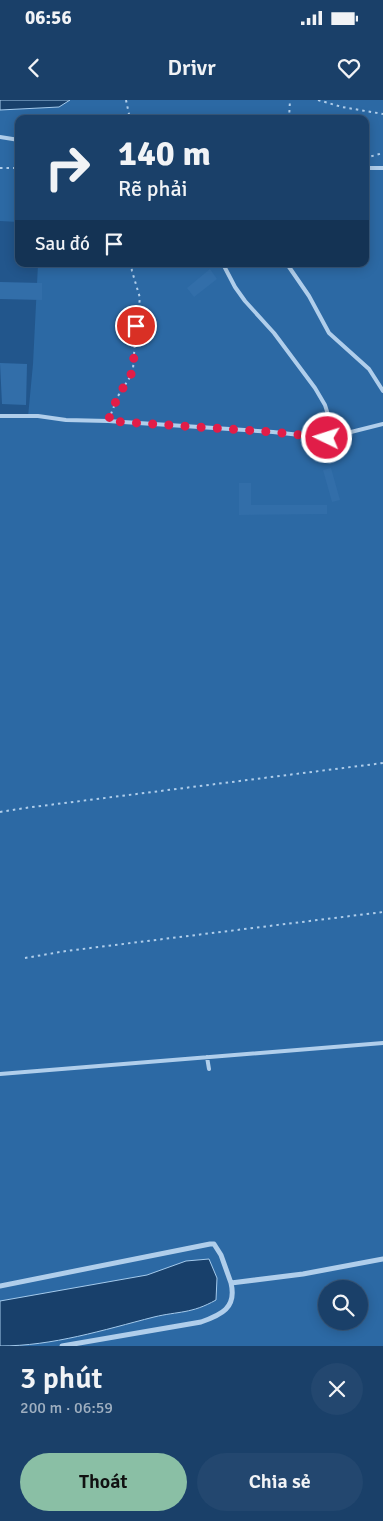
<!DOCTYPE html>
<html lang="vi">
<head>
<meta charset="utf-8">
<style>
	:root { --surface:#1a4069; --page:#23476f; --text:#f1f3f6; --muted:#9fafc0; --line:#38597d; --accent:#8abfa5 }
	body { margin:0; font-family:Signika,sans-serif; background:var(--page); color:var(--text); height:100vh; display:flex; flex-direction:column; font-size:19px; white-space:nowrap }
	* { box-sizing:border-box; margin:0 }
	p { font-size:16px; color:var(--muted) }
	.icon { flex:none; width:28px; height:28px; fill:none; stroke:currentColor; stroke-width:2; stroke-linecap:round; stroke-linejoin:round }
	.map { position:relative; height:1246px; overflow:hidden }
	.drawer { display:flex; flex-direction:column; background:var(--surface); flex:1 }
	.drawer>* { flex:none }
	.guide { position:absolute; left:15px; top:15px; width:354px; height:152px; border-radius:10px; box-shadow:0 2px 12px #0003,0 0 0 1px var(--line); background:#1a4069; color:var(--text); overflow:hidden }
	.fabs { position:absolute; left:318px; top:1180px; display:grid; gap:10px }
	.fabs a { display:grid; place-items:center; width:50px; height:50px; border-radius:50%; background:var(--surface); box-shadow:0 2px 12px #0003,0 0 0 1px var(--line); font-size:25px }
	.pin { position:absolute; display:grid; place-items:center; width:42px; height:42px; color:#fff; margin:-21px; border:2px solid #fff; border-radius:50%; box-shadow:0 1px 5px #0007 }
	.me { position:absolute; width:55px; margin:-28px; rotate:274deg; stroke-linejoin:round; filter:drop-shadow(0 0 4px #0008) }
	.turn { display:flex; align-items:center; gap:18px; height:105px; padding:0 20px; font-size:22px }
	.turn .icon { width:65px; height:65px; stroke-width:2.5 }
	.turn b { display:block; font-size:35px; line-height:42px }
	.then { display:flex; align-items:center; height:48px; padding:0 20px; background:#0003; gap:10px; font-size:19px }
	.round { display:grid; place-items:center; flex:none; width:52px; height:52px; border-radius:26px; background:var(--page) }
	.head { display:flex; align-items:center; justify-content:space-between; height:85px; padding:0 20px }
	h1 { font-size:30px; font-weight:600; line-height:38px }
	.action { display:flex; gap:10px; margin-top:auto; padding:10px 20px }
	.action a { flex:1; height:58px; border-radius:30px; background:var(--accent); color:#111; font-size:20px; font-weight:600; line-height:58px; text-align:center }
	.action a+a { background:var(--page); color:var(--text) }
	.status { display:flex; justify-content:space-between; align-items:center; height:35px; padding:0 25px; background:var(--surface); direction:ltr }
	.status svg { height:14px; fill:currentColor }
	header { display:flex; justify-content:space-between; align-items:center; height:65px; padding:0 20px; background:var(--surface); font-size:22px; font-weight:600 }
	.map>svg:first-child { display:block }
	.green { fill:#2c69a4; fill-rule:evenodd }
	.water { fill:#18406b; stroke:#a4caec }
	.building { fill:#326ea9 }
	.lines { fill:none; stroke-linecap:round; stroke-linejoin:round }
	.path { stroke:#b0ceeb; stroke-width:2; stroke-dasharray:2.5 4; stroke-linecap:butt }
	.service { stroke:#b0ceeb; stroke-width:4 }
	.minor { stroke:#b0ceeb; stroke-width:5 }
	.route { stroke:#e11d48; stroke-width:9; stroke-dasharray:0 16.2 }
</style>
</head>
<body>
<div class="status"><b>06:56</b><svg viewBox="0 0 49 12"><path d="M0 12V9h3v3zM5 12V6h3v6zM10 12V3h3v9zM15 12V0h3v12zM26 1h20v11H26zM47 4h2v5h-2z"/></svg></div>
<header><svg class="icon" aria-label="back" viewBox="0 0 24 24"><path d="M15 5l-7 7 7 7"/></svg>Drivr<svg class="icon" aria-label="heart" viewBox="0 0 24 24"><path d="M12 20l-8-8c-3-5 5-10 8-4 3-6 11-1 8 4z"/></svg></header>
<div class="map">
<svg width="383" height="1246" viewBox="0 0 383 1246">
	<rect width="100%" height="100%" fill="#22568c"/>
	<path class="green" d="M 0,0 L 383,0 L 383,1246 L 0,1246 L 0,317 L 28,317 L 33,264 L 38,164 L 365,164 L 365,19 L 19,19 L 19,122 L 0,121 ZM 326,1189 L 359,1189 L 359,1221 L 326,1221 Z"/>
	<path class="water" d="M 0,0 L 70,0 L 59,7 L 0,10 Z
		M 209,1159 L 217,1178 L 216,1200 C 191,1214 179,1211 154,1217 C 103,1230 53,1246 0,1246 L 0,1201 L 147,1175 L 186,1161 Z"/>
	<path class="building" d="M 210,169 L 217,179 L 194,197 L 187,188 Z
		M 0,182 L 42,183 L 42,200 L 0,199 Z
		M 0,263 L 27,264 L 26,305 L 2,304 Z
		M 331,368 L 340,400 L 332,402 L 323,370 Z
		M 239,383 L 251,383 L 251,405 L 327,405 L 327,414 L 239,415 Z"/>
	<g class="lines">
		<path class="path" d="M 126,0 L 130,19
			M 318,0 L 342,7 L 383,14
			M 289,19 L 290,0
			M 365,58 L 383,53
			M 0,68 L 19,68
			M 111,314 L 118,296 L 130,277 L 133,269 L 136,226 L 140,198 L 132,171 L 131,164
			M 0,712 L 25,708 L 383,663
			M 25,858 L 66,851 L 383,812"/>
		<path class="service" d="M 0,37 L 19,40
			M 365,68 L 383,68
			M 223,164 L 235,187 L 245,201 L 274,233 L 315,288 L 325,305 L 330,321 L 330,330 L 327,338
			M 287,164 L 309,196 L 329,233 L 369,269 L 383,291
			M 0,316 L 38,316 L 66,320 L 108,321 L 273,332 L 327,338 L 383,324
			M 207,957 L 209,969
			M 0,974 L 383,943"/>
		<path class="minor" d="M 0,1186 L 210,1144 L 214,1144 L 221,1155 L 231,1183
			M 62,1246 L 201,1222 C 221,1215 237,1208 231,1183 L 303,1174 L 383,1159"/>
	</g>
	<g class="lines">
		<path class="route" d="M 136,226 L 133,269 L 130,277 L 118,296 L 108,321 L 273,332 L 327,338"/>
	</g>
</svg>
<div class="fabs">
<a><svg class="icon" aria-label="search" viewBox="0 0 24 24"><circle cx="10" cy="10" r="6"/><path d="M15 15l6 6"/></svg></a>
</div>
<div class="pin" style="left:136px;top:226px;background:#d93025"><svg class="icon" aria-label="arrive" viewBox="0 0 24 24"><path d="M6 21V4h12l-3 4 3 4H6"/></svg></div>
<svg class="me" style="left:327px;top:338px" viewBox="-20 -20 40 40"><circle r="17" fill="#e11d48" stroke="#fff" stroke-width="3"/><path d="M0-11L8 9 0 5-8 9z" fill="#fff"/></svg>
<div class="guide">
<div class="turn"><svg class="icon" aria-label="right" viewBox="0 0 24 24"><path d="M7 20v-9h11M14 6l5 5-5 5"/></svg><div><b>140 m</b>Rẽ phải</div></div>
<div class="then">Sau đó<svg class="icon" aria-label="arrive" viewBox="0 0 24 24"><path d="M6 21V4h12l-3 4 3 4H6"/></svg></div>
</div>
</div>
<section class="drawer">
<div class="head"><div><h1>3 phút</h1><p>200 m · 06:59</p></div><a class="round"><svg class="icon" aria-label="close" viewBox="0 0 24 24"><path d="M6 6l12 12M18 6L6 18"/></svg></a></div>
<div class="action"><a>Thoát</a><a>Chia sẻ</a></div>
</section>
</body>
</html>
